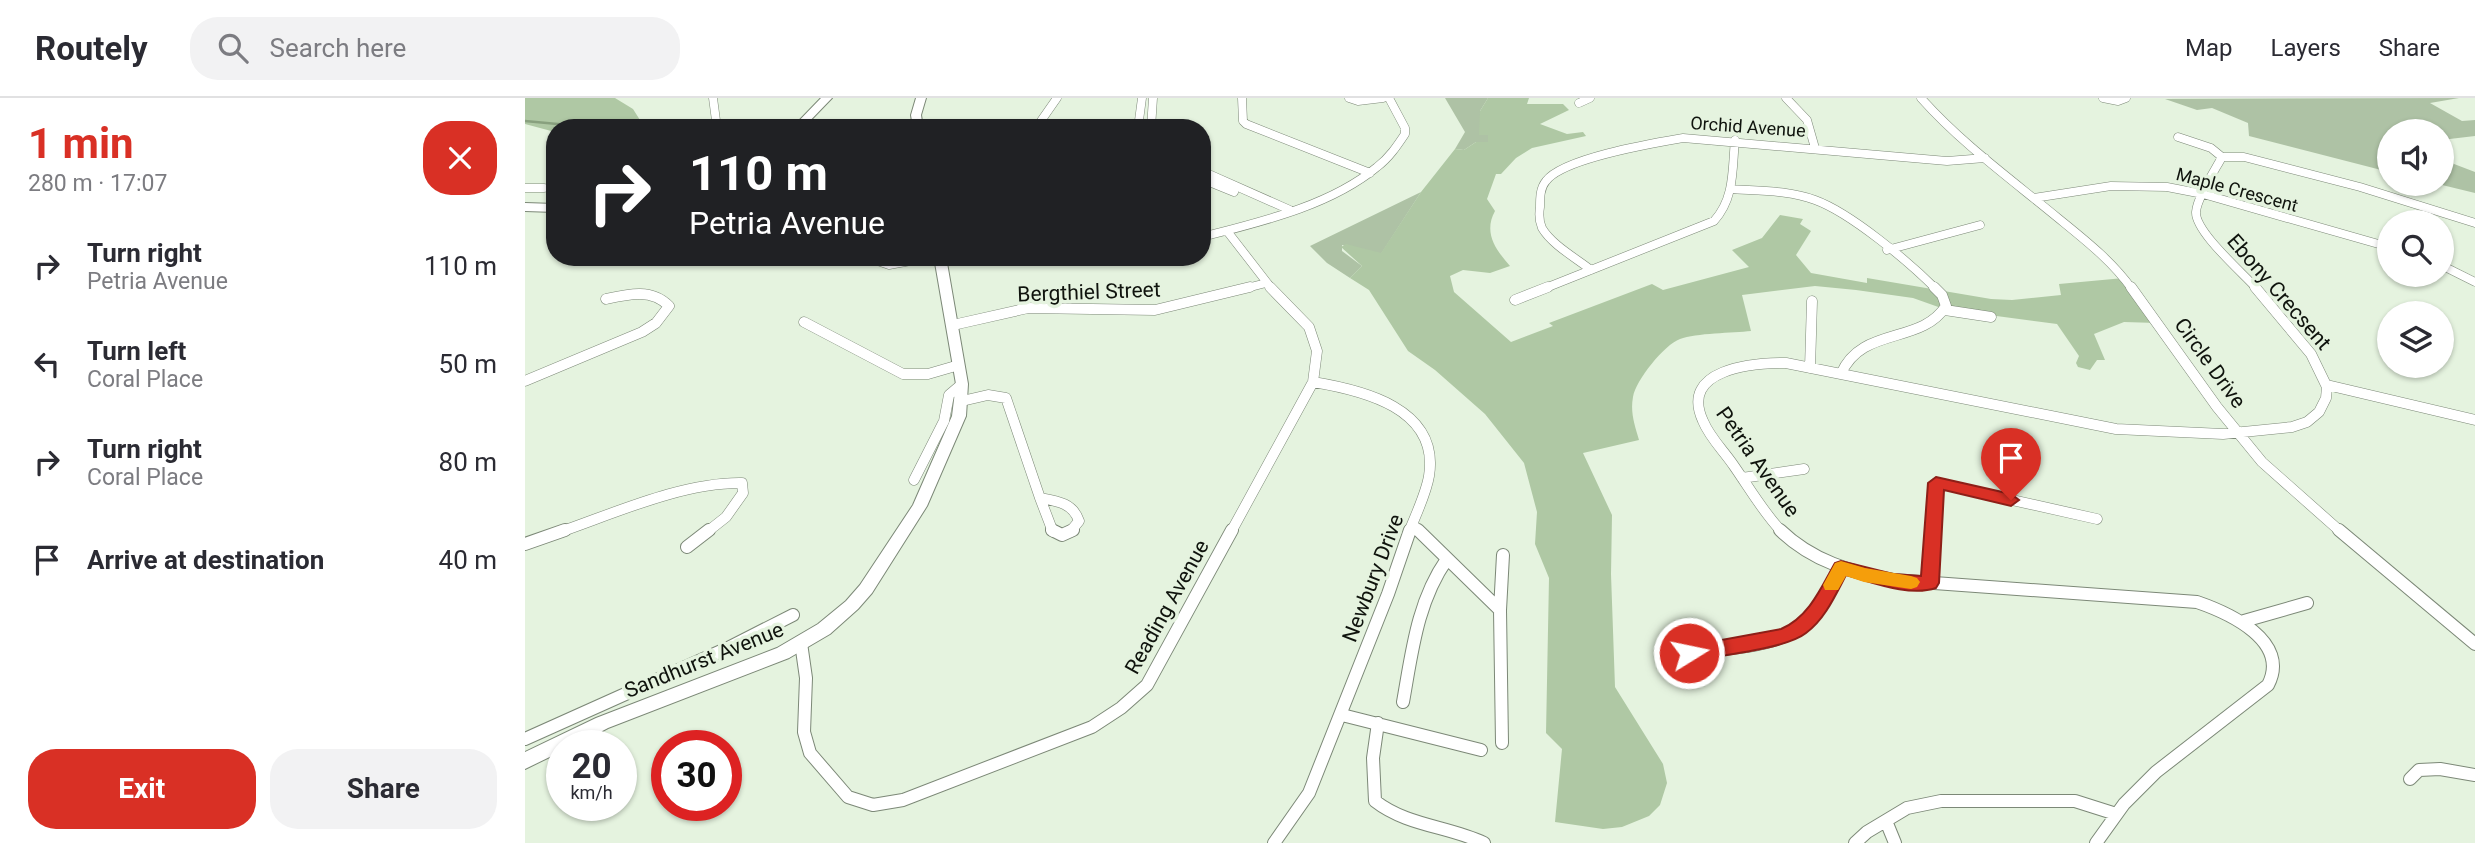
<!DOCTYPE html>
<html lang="en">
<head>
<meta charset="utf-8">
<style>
	:root { --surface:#fff; --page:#f2f2f3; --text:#2b2b33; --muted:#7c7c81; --line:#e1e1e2; --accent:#d93025 }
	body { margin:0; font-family:Roboto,sans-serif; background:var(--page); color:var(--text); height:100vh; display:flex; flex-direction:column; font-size:26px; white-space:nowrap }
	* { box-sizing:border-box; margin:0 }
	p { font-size:23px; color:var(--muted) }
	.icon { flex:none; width:38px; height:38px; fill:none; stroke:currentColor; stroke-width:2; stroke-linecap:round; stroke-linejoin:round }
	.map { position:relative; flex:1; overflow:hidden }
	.panel { display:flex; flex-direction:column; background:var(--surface); width:525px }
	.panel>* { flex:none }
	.banner { position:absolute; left:21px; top:21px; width:665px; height:147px; border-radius:28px; box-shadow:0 2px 5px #0004; background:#202124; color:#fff; overflow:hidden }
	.controls { position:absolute; left:1852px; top:21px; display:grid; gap:14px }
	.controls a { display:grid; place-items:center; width:77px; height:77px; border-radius:50%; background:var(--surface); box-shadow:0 2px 5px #0004; font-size:35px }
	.speed { position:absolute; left:21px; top:632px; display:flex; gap:14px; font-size:35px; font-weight:700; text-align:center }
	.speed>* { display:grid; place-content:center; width:91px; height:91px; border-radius:50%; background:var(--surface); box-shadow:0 2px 5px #0004; line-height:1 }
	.speed small { font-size:18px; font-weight:400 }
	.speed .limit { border:10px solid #d22; background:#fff; color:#111 }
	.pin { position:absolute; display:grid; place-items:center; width:60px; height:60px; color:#fff; margin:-72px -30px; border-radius:50% 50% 50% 0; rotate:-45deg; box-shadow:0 0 7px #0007 }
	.pin .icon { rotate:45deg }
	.me { position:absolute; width:77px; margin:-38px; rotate:80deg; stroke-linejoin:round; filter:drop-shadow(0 0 5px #0008) }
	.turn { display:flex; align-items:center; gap:24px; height:147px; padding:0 28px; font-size:32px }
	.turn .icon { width:91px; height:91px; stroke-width:2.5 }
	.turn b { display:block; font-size:49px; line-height:60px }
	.round { display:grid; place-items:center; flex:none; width:74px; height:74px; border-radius:28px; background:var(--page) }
	.headline { display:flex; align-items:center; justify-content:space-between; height:119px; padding:0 28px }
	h1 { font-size:42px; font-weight:700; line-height:52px; color:var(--accent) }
	.action { display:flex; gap:14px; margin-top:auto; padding:14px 28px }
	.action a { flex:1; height:80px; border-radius:28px; background:var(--accent); color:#fff; font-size:28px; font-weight:700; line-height:80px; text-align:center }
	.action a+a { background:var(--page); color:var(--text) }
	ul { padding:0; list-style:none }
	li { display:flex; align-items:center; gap:21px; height:98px; padding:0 28px }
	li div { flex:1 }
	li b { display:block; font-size:26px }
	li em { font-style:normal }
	header { display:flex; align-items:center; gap:42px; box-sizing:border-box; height:98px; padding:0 35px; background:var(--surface); border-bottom:2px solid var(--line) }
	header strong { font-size:33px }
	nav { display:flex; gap:38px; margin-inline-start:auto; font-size:24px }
	.search { width:490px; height:63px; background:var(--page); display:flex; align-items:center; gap:18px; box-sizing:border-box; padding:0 24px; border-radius:28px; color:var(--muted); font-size:26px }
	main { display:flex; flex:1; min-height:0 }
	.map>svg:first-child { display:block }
	.green { fill:#aec2a5 }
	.forest { fill:#afc8a4 }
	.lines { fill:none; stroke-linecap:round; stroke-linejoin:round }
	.stream { stroke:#88a07e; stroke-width:2.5 }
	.minor-far2-casing { stroke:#7c8877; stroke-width:9 }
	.minor-far1-casing { stroke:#7c8877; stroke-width:11 }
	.minor-casing { stroke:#7c8877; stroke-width:14 }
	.tertiary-casing { stroke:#7c8877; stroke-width:2 }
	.secondary-casing { stroke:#7c8877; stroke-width:2 }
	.minor-far2 { stroke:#fff; stroke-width:8 }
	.minor-far1 { stroke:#fff; stroke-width:10 }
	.minor { stroke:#fff; stroke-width:12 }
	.tertiary { fill:#fff; fill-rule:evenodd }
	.secondary { fill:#fff; fill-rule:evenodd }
	.route { fill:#d93025; stroke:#8d1f18; stroke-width:2 }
	.slow { fill:#f59e0b }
	.labels { text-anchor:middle; stroke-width:7; stroke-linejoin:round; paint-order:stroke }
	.far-street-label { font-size:18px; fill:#0f130d; stroke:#e5f3df }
	.street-label { font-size:21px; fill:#0f130d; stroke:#e5f3df }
</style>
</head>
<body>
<header>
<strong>Routely</strong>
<div class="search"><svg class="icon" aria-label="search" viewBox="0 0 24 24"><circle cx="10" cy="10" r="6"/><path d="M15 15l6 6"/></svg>Search here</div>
<nav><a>Map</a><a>Layers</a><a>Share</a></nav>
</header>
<main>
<section class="panel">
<div class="headline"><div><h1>1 min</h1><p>280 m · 17:07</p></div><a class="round" style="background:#d93025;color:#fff"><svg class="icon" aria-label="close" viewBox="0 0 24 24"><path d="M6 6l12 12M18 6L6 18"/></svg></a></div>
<ul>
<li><svg class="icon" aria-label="right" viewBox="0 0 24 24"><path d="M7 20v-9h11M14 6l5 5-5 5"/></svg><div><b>Turn right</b><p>Petria Avenue</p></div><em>110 m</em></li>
<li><svg class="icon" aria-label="left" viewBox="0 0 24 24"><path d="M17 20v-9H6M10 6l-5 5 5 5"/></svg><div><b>Turn left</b><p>Coral Place</p></div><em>50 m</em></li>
<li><svg class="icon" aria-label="right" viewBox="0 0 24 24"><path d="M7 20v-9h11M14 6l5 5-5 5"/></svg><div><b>Turn right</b><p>Coral Place</p></div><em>80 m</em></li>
<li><svg class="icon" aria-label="arrive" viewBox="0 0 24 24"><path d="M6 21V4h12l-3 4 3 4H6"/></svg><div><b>Arrive at destination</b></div><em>40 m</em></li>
</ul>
<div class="action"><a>Exit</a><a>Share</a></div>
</section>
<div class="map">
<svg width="1950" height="745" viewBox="0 0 1950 745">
	<rect width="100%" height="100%" fill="#e5f3df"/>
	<path class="green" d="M 920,0 L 963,0 L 955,13 L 955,37 L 963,37 L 965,41 L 963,44 L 951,44 L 939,52 L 930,51 L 940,34 Z
		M 1934,0 L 1905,5 L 1937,23 L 1950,22 L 1950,38 L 1916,42 L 1916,33 L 1864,33 L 1864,74 L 1724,38 L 1723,25 L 1687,10 L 1672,12 L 1640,1 Z
		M 1916,61 L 1950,74 L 1950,95 L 1913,86 L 1916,86 Z
		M 896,94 L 856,156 L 817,147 L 817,153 L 837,168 L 825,180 L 802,165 L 785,148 Z"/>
	<path class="forest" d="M 0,0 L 90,0 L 108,11 L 120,30 L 30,30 L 30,34 L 0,26 Z
		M 963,0 L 1004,0 L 1002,6 L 1038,6 L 1044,12 L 1015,26 L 1042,36 L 1058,34 L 1061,38 L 1007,50 L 991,60 L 976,76 L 971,76 L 962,101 L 970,113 C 958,135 971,152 985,168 L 965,175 L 938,172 L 925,178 L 929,194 L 986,244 L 1028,228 L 1024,225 L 1127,186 L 1138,192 L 1224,169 L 1207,152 L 1237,140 L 1255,117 L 1278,121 L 1275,126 L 1286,133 L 1271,157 L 1286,175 L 1342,185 L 1342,180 L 1466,201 L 1487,202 L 1536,197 L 1534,186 L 1599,180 L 1632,225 L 1599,224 L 1569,236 L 1580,262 L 1572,262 L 1565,272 L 1553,269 L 1551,265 L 1554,258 L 1532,226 L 1419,211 L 1388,200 L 1331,192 L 1290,188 L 1217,197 L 1226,233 C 1208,235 1171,235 1155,241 C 1139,247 1111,282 1108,299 C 1105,315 1110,328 1114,342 L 1058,355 L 1087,417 L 1086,476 L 1090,589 L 1138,666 L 1142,685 L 1135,707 L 1124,718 L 1097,729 L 1078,731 L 1030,724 L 1037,651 L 1021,635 L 1024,480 L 1010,446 L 1012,414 L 999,365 L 960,316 L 910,272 L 883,253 L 844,192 L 825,180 L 837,168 L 816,149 L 821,146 L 856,155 L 896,94 L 930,51 L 939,52 L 951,44 L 963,44 L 963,37 L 954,37 L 955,13 Z"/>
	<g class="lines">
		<path class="stream" d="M 0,23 L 65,29"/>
		<defs>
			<path id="minor-far2" d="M 188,0 L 192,30
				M 717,0 L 718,23 L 721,26 L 845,75
				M 824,0 L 833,3 L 858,0
				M 1261,0 L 1282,22 L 1290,50
				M 1396,0 C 1436,45 1487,82 1533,120 C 1560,142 1587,163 1607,191
				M 1578,0 L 1593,3 L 1601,0
				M 1054,5 L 1065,0
				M 511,30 L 532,0
				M 613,30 L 617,0
				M 626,30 L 628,0
				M 1653,39 L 1686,50 L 1697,59 L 1719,59 L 1835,89 L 1950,125
				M 1697,59 C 1690,72 1672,100 1671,114 C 1670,134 1718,175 1732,191
				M 677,73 L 765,112
				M 677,81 L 709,94
				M 0,90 L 19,90
				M 1205,91 C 1233,93 1264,92 1290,102 C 1326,115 1384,164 1411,191
				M 1509,100 L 1586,88 L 1642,89 L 1678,96 L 1864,149
				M 702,133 L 747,191
				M 677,139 C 735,124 805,108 852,69 C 864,60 872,48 880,36 L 880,30 L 864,0
				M 1362,152 L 1455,127
				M 341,159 L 364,167 L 407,159
				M 1916,167 L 1950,184
				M 1066,172 C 1051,160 1027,147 1017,130 C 1014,123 1014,115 1015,109 C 1015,100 1015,90 1021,83 C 1038,60 1129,45 1158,40 L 1422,63 L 1460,60
				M 718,191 L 741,185
				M 1018,191 L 1189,123 C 1210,100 1207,71 1210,42"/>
			<path id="minor-far1" d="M 1606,189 L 1692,309 L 1737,364 L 1816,434
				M 990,202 L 1023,189
				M 1420,212 L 1466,219
				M 279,224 L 378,276 L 403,276 L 434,267
				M 428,227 L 503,210 L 630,212 L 725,189
				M 1285,270 L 1287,203
				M 1316,276 C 1336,228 1396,247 1421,208 L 1417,197 L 1409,189
				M 0,283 L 117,234 L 131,225 L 144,208 C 127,190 103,196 81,201
				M 788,284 C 837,292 915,310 904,378 C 901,396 891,416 884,434
				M 1802,287 L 1950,322
				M 437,303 L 463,297 L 481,300 L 515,400
				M 1217,380 L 1279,371
				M 389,382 L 419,323 L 424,297 L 437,286
				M 515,400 C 532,403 548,405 554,423 L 545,434
				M 515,400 L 528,434
				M 888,427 L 895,434
				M 35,434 C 90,415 158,384 217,385 L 218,395 L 201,419 L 182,434
				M 706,434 L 788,284 L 792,253 L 784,229 L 745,189
				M 1257,434 C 1238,414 1225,391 1209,368 C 1199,353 1185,340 1178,323 C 1154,271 1227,265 1261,265 L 1591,331 L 1698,336 L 1767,329 L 1782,324 L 1794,314 L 1801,300 L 1802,289 L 1786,256 L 1730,189
				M 1408,434 L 1411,385 L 1572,421"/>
			<path id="minor" d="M 527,432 L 537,437 L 548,432
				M 893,432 L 975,512
				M 1255,432 C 1287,463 1326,474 1368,482 L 1672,504 C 1704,515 1766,543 1743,587 L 1631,674 L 1599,706 L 1571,745
				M 1814,432 L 1950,546
				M 0,446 L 40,432
				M 162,449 L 184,432
				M 1405,485 L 1408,432
				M 1719,523 L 1782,505
				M 276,545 L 281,580 L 279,634 L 285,655 L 323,699 L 348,707 L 378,702 L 567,629 L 596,610 L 622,587 L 707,432
				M 1164,555 C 1201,550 1256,550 1285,522 C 1299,508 1307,487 1316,470
				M 878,604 C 887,554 892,504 922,461
				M 817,617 L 956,652
				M 853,625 L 848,660 L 850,703 C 882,728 923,728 959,745
				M 0,641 L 203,550 L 268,517
				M 977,645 L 975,512 L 978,457
				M 1885,681 L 1894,672 L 1915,671 L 1950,677
				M 1361,723 L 1370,745
				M 749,745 L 784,695 L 863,496 L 885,432
				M 1330,745 L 1342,734 L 1382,710 L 1416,703 L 1550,703 L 1591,716"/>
			<path id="tertiary" d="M 391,0 L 401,0 L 396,17 L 398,30 L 388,30 L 386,17 Z
				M 409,159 L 421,159 L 443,286 L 441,318 L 402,408 L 347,495 L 333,511 L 305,536 L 264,560 L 83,630 L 49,648 L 37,648 L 37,653 L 0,671 L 0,654 L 71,620 L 252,550 L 293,526 L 321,503 L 335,487 L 388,407 L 427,318 L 431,286 Z"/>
			<path id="secondary" d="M 296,0 L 307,0 L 278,30 L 267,30 Z
				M 0,105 L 30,106 L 30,114 L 0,113 Z"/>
		</defs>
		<use href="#minor-far2" class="minor-far2-casing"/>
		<use href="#minor-far1" class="minor-far1-casing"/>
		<use href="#minor" class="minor-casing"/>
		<use href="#tertiary" class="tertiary-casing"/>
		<use href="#secondary" class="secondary-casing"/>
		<use href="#minor-far2" class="minor-far2"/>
		<use href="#minor-far1" class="minor-far1"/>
		<use href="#minor" class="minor"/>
		<use href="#tertiary" class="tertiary"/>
		<use href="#secondary" class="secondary"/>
	</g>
	<path class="route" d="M 1411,379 L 1486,396 L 1494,402 L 1486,408 L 1419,392 L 1414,485 L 1411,490 C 1384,499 1347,484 1321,477 C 1310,498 1300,521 1281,535 C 1261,551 1192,558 1164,563 L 1157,561 L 1155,555 L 1157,550 L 1164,548 L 1256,531 C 1284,519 1296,490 1310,465 L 1316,463 L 1368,476 L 1396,478 L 1403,385 Z"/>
	<path class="slow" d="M 1316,463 L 1340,470 L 1386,478 L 1392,480 L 1395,484 L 1392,489 L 1386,491 L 1339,484 L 1321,478 L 1313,492 L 1300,492 L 1298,487 L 1310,465 Z"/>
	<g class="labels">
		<g class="far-street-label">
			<text transform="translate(1223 29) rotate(4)" y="6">Orchid Avenue</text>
			<text transform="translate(1712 92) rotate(15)" y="6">Maple Crescent</text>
		</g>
		<g class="street-label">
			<text transform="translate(564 194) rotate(-2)" y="7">Bergthiel Street</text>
			<text transform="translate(1754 194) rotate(49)" y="7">Ebony Crecsent</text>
			<text transform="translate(1685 265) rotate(54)" y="7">Circle Drive</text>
			<text transform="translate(1233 364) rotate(55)" y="7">Petria Avenue</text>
			<text transform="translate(848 480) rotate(-69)" y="7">Newbury Drive</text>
			<text transform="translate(642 509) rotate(-61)" y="7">Reading Avenue</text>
			<text transform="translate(179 562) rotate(-22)" y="7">Sandhurst Avenue</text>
		</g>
	</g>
</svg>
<div class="controls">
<a><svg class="icon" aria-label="sound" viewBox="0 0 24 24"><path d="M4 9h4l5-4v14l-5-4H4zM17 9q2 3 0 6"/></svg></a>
<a><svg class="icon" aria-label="search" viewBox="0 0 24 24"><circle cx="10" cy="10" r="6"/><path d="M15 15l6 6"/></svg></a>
<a><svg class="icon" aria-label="layers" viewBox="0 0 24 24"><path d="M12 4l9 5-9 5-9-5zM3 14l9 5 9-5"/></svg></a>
</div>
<div class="speed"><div>20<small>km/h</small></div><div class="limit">30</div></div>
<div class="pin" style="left:1486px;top:402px;background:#d93025"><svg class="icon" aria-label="arrive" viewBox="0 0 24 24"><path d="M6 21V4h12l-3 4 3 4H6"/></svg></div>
<svg class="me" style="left:1164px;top:555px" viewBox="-20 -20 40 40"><circle r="17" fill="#d93025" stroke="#fff" stroke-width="3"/><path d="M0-11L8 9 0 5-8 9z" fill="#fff"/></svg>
<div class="banner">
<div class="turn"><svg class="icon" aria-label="right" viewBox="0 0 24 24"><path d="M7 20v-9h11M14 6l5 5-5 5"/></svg><div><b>110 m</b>Petria Avenue</div></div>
</div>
</div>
</main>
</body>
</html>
